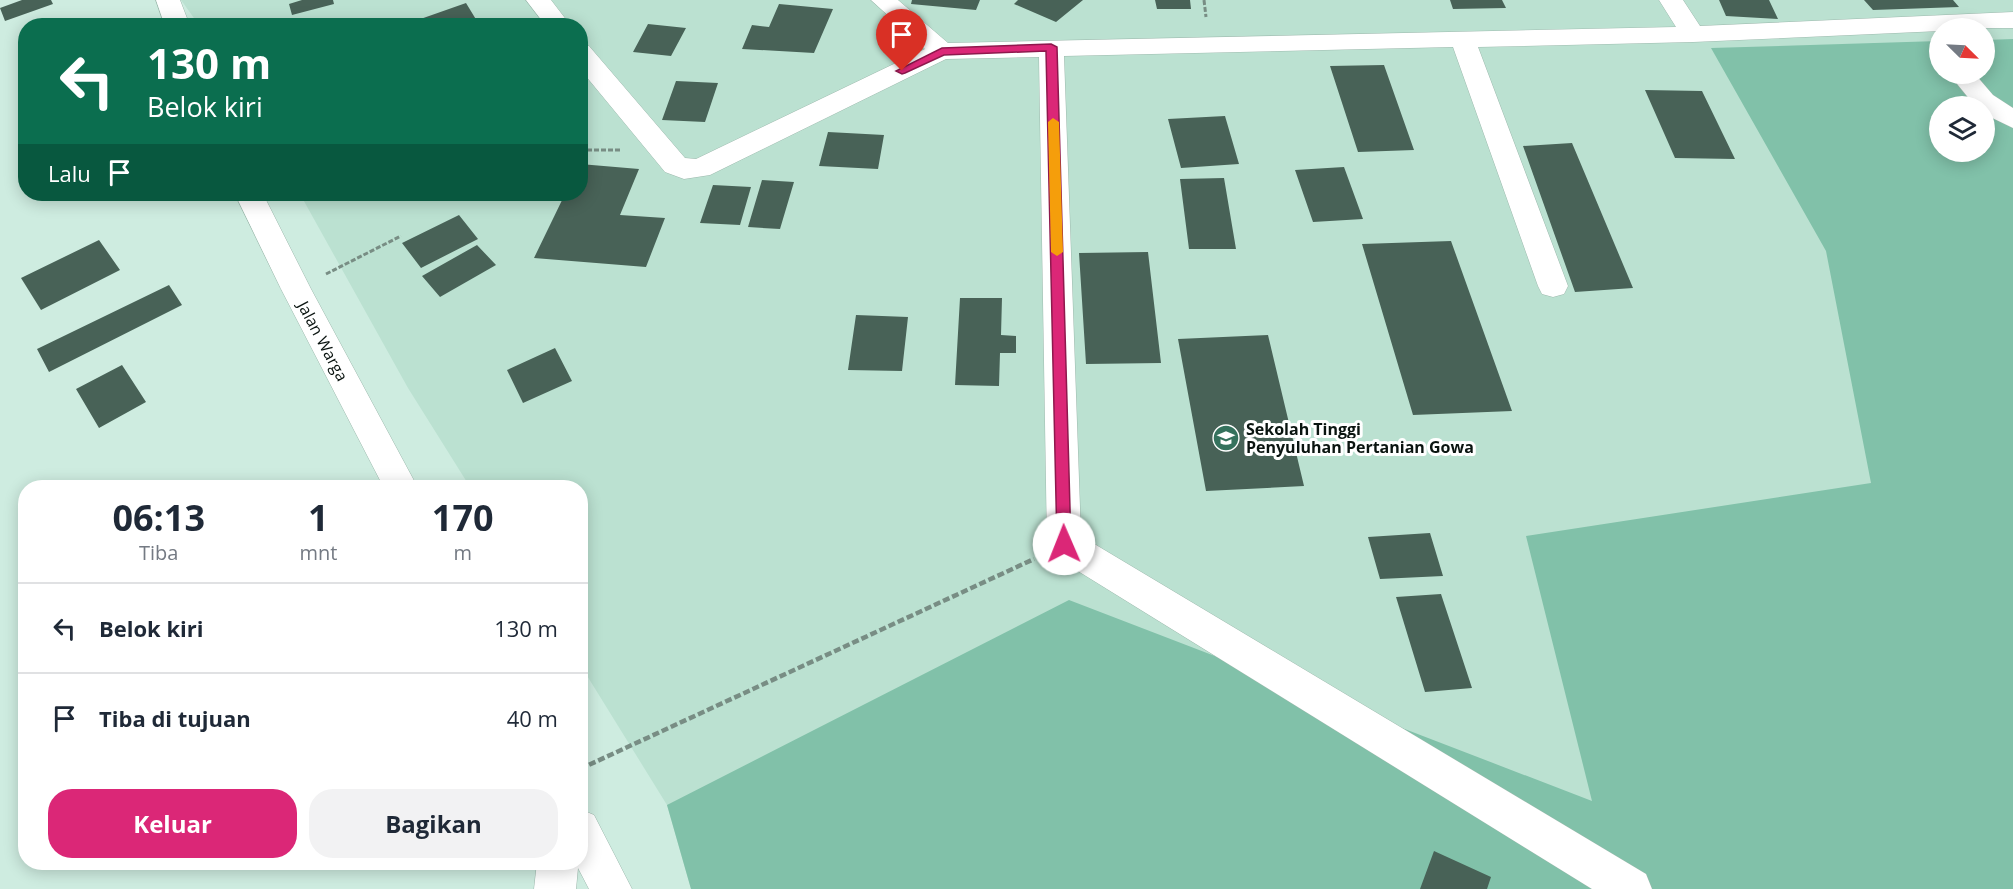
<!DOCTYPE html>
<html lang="id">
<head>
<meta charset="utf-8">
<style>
	:root { --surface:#fff; --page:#f2f2f3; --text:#1f2937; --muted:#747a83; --line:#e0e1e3; --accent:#db2777 }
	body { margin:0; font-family:"Open Sans",sans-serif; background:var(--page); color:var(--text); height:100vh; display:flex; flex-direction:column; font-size:22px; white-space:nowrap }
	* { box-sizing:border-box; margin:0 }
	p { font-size:20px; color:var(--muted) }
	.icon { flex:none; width:33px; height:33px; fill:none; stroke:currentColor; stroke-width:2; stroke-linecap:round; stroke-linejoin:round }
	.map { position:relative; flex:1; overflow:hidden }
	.sheet { position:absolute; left:18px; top:480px; width:570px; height:390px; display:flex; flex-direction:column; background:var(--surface); border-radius:24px; box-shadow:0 3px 15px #0003 }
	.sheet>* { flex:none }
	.banner { position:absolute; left:18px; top:18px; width:570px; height:183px; border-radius:24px; box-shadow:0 3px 15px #0003; background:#0b6e4f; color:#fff; overflow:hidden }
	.needle { width:39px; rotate:114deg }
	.tools { position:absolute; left:1929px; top:18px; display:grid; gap:12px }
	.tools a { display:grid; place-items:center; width:66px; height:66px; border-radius:50%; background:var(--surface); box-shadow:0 3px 15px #0003; font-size:30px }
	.pin { position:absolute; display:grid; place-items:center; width:51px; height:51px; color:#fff; margin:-62px -26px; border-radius:50% 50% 50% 0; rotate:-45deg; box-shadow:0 0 6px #0007 }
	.pin .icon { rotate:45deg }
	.me { position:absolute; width:66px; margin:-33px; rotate:359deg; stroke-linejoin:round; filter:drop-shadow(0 0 4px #0008) }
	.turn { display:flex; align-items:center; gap:21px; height:126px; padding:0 30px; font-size:27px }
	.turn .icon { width:78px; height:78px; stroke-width:2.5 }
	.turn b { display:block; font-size:42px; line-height:51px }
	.then { display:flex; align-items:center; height:57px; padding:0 30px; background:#0003; gap:12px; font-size:22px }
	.eta { display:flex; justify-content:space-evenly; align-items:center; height:102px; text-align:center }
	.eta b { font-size:36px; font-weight:700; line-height:42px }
	.cta { display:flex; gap:12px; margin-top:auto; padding:12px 30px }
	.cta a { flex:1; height:69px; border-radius:24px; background:var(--accent); color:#fff; font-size:24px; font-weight:700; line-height:69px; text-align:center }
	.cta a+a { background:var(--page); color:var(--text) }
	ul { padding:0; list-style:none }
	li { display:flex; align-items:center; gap:18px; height:90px; padding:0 30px; border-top:2px solid var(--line) }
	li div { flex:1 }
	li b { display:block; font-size:22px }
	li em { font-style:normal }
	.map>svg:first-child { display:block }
	.built { fill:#bbe1d1; fill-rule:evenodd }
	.green { fill:#81c1a9; fill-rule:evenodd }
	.building { fill:#486257 }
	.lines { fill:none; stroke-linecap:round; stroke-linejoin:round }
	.minor-casing { stroke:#9db9ad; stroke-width:1 }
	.path-far1 { stroke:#788d84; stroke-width:3; stroke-dasharray:5 2; stroke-linecap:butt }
	.path { stroke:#788d84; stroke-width:4.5; stroke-dasharray:7 3; stroke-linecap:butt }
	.minor { fill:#fff; fill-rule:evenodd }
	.route { fill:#db2777; stroke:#8e194d; stroke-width:1.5 }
	.slow { fill:#f59e0b }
	.labels { text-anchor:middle; stroke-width:6; stroke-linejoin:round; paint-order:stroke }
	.street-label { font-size:16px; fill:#0a1410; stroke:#fff }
	.poi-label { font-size:16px; font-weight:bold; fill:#0a1410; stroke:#fff; text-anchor:start }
</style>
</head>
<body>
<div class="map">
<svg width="2013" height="889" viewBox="0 0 2013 889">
	<rect width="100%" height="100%" fill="#ceece0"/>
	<path class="built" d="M 181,0 L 2013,0 L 2013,889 L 691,889 L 667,805 L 581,666 L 580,488 L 470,487 L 408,388 L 300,194 L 580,194 L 580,26 L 199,25 ZM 1940,28 L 1984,28 L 1984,74 L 1940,74 ZM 1940,106 L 1984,106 L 1984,152 L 1940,152 Z"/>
	<path class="green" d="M 2013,39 L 2013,889 L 691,889 L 667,805 L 1069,600 L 1592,801 L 1526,536 L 1871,483 L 1826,251 L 1711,48 L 1939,41 L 1940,74 L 1984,74 L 1985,40 ZM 1940,106 L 1984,106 L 1984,152 L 1940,152 Z"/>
	<path class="building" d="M 22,0 L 51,0 L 53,4 L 5,21 L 0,8 Z
		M 302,0 L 333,0 L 334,4 L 292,15 L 289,4 Z
		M 912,0 L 980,0 L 976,10 L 911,4 Z
		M 1018,0 L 1083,0 L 1056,22 L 1014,4 Z
		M 1155,0 L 1190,0 L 1191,9 L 1157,9 Z
		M 1450,0 L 1502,0 L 1506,8 L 1453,9 Z
		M 1719,0 L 1769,0 L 1778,19 L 1726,16 Z
		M 1864,0 L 1953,0 L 1959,7 L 1873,10 Z
		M 466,3 L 480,26 L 414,26 L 412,22 Z
		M 779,4 L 833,9 L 814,53 L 742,49 L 752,25 L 769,27 Z
		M 335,18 L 338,26 L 315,26 L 315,25 Z
		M 648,24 L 686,28 L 671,56 L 633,52 Z
		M 1384,65 L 1414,150 L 1358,152 L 1330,66 Z
		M 676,81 L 718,83 L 705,122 L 662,120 Z
		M 1645,90 L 1702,91 L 1735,159 L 1675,158 Z
		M 1225,116 L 1239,164 L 1181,168 L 1168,119 Z
		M 828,132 L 884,135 L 878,169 L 819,166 Z
		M 1572,143 L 1633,288 L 1575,292 L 1523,146 Z
		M 580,164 L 639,169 L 620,215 L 665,218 L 646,267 L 534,258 L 565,194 L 580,194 Z
		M 1344,167 L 1363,219 L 1313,222 L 1295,170 Z
		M 1224,178 L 1236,249 L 1189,249 L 1180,179 Z
		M 762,180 L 794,182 L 780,229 L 748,227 Z
		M 713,185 L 751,187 L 740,225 L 700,223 Z
		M 459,215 L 478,239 L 421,268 L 402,243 Z
		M 99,240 L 120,270 L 41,310 L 21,278 Z
		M 1451,241 L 1512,411 L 1413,415 L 1362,244 Z
		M 477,245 L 496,265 L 440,297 L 422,276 Z
		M 1148,252 L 1161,363 L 1086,364 L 1079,253 Z
		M 169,285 L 182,305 L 49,372 L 37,349 Z
		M 960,298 L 1002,298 L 1001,335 L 1016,336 L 1016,353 L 1000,353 L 999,386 L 955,385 Z
		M 856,315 L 908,317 L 902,371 L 848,370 Z
		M 1268,335 L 1304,486 L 1206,491 L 1178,339 Z
		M 555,348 L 572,381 L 523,403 L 507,370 Z
		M 122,365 L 146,402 L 99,428 L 76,389 Z
		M 1430,533 L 1443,576 L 1380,579 L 1368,537 Z
		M 1441,594 L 1472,688 L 1425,692 L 1396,597 Z
		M 1434,851 L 1491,877 L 1487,889 L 1420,889 Z"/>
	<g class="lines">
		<defs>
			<path id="minor" d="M 156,0 L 180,0 L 190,26 L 165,26 Z
				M 526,0 L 551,0 L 571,26 L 546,26 Z
				M 871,0 L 898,0 L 948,43 L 1676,27 L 1659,0 L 1683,0 L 1700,26 L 2013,12 L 2013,28 L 1940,28 L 1940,31 L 1693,42 L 1478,47 L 1568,286 L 1564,294 L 1553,297 L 1542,294 L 1538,286 L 1453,47 L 1064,56 L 1081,536 L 1646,874 L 1652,889 L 1592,889 L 1052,555 L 1047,544 L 1039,57 L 946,59 L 710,175 L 684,179 L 665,172 L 580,69 L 580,44 L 589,46 L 685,158 L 696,159 L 925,49 Z
				M 1949,74 L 1975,74 L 1993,95 L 2013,108 L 2013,128 L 1984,114 L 1984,106 L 1975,106 Z
				M 235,194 L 263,194 L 311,289 L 418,488 L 384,488 L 281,289 Z
				M 580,809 L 594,815 L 632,889 L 589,889 L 578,868 L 576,889 L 534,889 L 537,862 L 580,862 Z"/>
		</defs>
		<use href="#minor" class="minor-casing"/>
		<path class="path-far1" d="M 1204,0 L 1206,17
			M 580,150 L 622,150
			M 326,274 L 401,236"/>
		<path class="path" d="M 580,769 L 1034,559"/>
		<use href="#minor" class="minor"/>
	</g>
	<path class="route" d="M 1051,44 L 1057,47 L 1071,544 L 1069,549 L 1064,551 L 1059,549 L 1057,544 L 1046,51 L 944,55 L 905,73 L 902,74 L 896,71 L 942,48 Z"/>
	<path class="slow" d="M 1053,118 L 1059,122 L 1063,252 L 1057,256 L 1051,252 L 1048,122 Z"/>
	<defs>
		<symbol id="university-disc" viewBox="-11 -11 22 22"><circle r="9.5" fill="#35725d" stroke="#fff"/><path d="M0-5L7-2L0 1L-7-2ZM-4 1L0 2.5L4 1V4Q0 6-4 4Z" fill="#fff"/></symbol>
	</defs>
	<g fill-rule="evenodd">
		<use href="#university-disc" x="1211" y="423" width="30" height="30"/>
	</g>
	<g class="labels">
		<g class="street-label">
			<text transform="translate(323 341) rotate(62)" y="6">Jalan Warga</text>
		</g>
		<g class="poi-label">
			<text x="1246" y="435">Sekolah Tinggi<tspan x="1246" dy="18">Penyuluhan Pertanian Gowa</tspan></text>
		</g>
	</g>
</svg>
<div class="tools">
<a><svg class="needle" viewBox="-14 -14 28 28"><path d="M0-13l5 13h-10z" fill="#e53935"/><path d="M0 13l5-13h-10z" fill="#747a83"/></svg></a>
<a><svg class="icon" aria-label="layers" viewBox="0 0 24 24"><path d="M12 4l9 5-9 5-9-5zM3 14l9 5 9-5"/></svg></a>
</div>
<div class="pin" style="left:902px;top:71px;background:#d93025"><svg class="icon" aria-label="arrive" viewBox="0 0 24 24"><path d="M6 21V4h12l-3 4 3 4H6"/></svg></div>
<svg class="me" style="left:1064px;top:544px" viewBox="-20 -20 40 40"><circle r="19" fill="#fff"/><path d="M0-13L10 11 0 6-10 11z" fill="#db2777"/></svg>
<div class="banner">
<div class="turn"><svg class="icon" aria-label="left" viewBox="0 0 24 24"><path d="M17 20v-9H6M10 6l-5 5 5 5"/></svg><div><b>130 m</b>Belok kiri</div></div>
<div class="then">Lalu<svg class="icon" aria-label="arrive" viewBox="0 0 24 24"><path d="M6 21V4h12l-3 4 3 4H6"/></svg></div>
</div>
<section class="sheet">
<div class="eta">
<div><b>06:13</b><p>Tiba</p></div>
<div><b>1</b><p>mnt</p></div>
<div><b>170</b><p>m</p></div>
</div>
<ul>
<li><svg class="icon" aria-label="left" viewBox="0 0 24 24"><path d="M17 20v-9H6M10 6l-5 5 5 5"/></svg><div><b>Belok kiri</b></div><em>130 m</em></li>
<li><svg class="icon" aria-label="arrive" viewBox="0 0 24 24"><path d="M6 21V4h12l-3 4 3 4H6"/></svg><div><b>Tiba di tujuan</b></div><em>40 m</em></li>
</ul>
<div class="cta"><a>Keluar</a><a>Bagikan</a></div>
</section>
</div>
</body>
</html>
